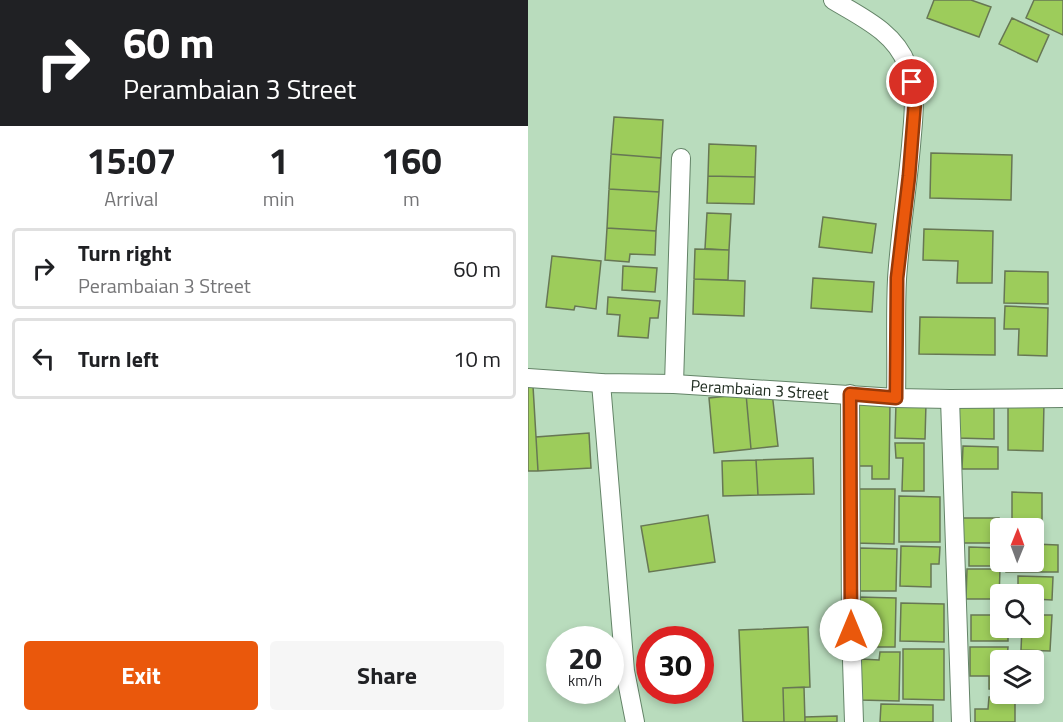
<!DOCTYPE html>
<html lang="en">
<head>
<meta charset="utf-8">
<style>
	:root { --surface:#fff; --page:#f6f6f6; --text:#202124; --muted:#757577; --line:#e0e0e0; --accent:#ea580c }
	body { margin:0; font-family:"Titillium Web",sans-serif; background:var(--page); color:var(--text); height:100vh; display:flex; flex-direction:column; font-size:22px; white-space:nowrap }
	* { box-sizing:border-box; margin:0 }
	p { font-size:20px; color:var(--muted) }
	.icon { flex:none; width:33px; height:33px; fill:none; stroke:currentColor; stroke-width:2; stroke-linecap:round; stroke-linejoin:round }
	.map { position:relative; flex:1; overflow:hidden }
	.sheet { display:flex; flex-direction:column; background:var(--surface); width:528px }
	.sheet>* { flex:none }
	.hud { background:#202124; color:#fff; overflow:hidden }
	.needle { width:39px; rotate:1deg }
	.buttons { position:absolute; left:462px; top:518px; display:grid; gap:12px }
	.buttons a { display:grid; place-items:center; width:54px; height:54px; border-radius:6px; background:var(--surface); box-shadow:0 3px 9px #0003; font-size:30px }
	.speed { position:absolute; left:18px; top:626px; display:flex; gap:12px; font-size:30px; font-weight:700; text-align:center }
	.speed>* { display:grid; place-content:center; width:78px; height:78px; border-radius:50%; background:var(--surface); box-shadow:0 3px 9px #0003; line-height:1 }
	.speed small { font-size:15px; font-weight:400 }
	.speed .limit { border:9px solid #d22; background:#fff; color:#111 }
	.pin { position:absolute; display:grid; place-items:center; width:51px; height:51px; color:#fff; margin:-26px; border:3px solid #fff; border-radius:50%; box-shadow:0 2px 6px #0007 }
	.me { position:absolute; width:66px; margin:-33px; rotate:0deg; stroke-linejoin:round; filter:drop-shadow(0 0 4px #0008) }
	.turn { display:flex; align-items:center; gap:21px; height:126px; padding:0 24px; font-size:27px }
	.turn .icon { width:78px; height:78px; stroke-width:2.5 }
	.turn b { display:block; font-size:42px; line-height:51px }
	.eta { display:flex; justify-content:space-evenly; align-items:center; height:102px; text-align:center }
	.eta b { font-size:36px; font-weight:700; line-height:42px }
	.action { display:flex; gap:12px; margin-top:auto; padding:12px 24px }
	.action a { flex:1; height:69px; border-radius:6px; background:var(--accent); color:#fff; font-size:24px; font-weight:700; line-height:69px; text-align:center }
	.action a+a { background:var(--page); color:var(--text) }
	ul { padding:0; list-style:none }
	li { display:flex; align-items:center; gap:18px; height:81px; margin:0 12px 9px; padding:0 12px; border:3px solid var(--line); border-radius:6px }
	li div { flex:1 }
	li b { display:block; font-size:22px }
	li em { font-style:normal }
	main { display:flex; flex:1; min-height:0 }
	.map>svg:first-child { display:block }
	.building { fill:#9dcc5b; stroke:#677754; stroke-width:1.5 }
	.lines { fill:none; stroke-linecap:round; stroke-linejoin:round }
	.street-casing { stroke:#648468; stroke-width:20 }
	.street { stroke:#fff; stroke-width:18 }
	.route-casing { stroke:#983908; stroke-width:15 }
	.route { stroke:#ea580c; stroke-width:10 }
	.labels { text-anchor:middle; stroke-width:5; stroke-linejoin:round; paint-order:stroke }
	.street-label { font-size:16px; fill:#202d21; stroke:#e6f8e8 }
</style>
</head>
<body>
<main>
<section class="sheet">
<div class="hud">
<div class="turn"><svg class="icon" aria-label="right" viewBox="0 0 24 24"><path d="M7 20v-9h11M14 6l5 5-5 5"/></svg><div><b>60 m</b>Perambaian 3 Street</div></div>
</div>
<div class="eta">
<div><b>15:07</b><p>Arrival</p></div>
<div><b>1</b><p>min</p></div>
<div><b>160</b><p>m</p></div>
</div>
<ul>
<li><svg class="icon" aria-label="right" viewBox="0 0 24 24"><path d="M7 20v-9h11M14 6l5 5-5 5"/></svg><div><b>Turn right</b><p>Perambaian 3 Street</p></div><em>60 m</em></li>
<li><svg class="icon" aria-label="left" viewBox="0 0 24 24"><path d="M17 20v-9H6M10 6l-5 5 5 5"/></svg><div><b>Turn left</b></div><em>10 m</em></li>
</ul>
<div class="action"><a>Exit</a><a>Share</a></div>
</section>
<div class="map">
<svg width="535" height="722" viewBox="0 0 535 722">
	<rect width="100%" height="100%" fill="#b9dcbd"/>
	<path class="building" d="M 406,0 L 443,0 L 463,7 L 451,37 L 399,18 Z
		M 506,0 L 535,0 L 535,35 L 498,18 Z
		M 484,18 L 521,35 L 509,62 L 471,44 Z
		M 86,117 L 135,120 L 133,158 L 83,154 Z
		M 181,144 L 228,146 L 227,177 L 180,176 Z
		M 403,153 L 484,155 L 483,200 L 402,198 Z
		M 83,154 L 133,158 L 131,192 L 81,189 Z
		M 180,176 L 227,177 L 226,204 L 179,203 Z
		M 81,189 L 131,192 L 128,231 L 79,228 Z
		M 179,213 L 203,214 L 201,250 L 177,249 Z
		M 295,217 L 348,224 L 344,253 L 291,247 Z
		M 79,228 L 128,231 L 127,255 L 102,254 L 101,262 L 77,260 Z
		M 396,229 L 465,231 L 464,283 L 429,283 L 430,261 L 395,260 Z
		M 167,249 L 201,250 L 200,280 L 166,279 Z
		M 24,256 L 73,261 L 68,309 L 47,306 L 46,310 L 18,307 Z
		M 95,266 L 129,268 L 127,292 L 94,290 Z
		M 477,271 L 520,272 L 520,304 L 476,303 Z
		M 285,278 L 346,282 L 344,312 L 283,308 Z
		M 166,279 L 217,281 L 216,316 L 165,314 Z
		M 80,297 L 132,301 L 130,318 L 122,318 L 120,338 L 90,336 L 92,315 L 79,314 Z
		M 477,306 L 520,308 L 519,356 L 490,355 L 491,329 L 476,329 Z
		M 392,317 L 467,318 L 467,355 L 391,354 Z
		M 0,386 L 5,386 L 10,471 L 0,471 Z
		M 244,392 L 250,446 L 223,449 L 218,394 Z
		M 218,394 L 223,449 L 186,453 L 181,398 Z
		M 429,402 L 466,403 L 466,439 L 429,438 Z
		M 480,402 L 516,402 L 515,451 L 480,450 Z
		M 328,403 L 362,404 L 361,479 L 344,479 L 344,466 L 327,466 Z
		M 368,403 L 398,403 L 397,439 L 367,438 Z
		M 61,433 L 63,468 L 10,471 L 8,437 Z
		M 367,443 L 396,443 L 396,491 L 374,491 L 375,458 L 368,458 Z
		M 435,446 L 470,447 L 470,469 L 434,469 Z
		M 285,458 L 286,494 L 230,495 L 228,460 Z
		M 228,460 L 230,495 L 195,496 L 194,461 Z
		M 327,489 L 367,489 L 366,544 L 326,543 Z
		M 484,492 L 514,493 L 514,522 L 484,522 Z
		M 371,496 L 412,497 L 412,542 L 371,542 Z
		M 180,515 L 187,562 L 121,572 L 113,526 Z
		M 435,518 L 471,518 L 471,543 L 435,543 Z
		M 506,544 L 530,545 L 530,572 L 478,572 L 478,561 L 506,561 Z
		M 373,546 L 412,547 L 411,564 L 403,564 L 403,587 L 372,586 Z
		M 441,547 L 472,548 L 472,566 L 441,566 Z
		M 332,548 L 369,549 L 368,591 L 332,591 Z
		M 439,569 L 472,569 L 471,599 L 438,599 Z
		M 490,576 L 525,577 L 524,600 L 506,599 L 506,594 L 490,594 Z
		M 330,597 L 368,598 L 367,647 L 329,647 Z
		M 373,603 L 416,604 L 416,642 L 372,641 Z
		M 443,615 L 472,615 L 472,627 L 480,627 L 480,641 L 443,641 Z
		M 506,615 L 524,615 L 522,651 L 493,650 L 494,627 L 506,627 Z
		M 280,627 L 282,687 L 255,688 L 256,722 L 215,722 L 211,630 Z
		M 442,647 L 480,647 L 479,660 L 472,660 L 472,689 L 461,689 L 461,676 L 442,676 Z
		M 375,649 L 416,649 L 416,700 L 375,699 Z
		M 352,652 L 372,652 L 371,701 L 332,700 L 333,659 L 351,660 Z
		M 276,687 L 277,722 L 256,722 L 255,688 Z
		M 461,697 L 487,697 L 487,722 L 447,722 L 447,709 L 460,709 Z
		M 353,704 L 405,705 L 405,722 L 352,722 Z
		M 309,716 L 309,722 L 277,722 L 277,717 Z"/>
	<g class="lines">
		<defs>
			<g id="street">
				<path d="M 305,0 C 333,17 367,32 379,65 C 390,91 385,119 383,146 C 379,190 372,234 369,279 C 367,318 369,358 368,398"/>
				<path id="s1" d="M 0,378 L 73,383 L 146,384 L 368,398 L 422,399 L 535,398"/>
				<path d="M 73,383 L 97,671 L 107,722"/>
				<path d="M 146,384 L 153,158"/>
				<path d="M 322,394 L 323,630 L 326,722"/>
				<path d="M 422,399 L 433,722"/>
			</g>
		</defs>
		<use href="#street" class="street-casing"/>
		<use href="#street" class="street"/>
	</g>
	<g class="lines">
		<defs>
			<path id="route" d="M 323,630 L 322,394 L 368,398 L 369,278 L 381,176 L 387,101 L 384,82"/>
		</defs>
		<use href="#route" class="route-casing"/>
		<use href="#route" class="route"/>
	</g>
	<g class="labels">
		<g class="street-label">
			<text dy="6" stroke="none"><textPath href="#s1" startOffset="232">Perambaian 3 Street</textPath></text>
		</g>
	</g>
</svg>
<div class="buttons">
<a><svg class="needle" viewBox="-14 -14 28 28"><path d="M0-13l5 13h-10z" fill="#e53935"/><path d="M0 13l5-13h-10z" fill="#757577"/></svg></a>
<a><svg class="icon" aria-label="search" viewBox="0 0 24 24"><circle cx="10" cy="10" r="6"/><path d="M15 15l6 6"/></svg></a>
<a><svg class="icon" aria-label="layers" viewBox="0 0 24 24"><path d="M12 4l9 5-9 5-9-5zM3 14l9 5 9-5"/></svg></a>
</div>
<div class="speed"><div>20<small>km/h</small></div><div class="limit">30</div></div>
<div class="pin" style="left:384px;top:82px;background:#d93025"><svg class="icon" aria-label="arrive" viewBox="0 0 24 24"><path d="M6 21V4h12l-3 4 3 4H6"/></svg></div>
<svg class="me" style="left:323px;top:630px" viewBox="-20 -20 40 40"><circle r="19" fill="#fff"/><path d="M0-13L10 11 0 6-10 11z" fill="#ea580c"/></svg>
</div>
</main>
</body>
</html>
